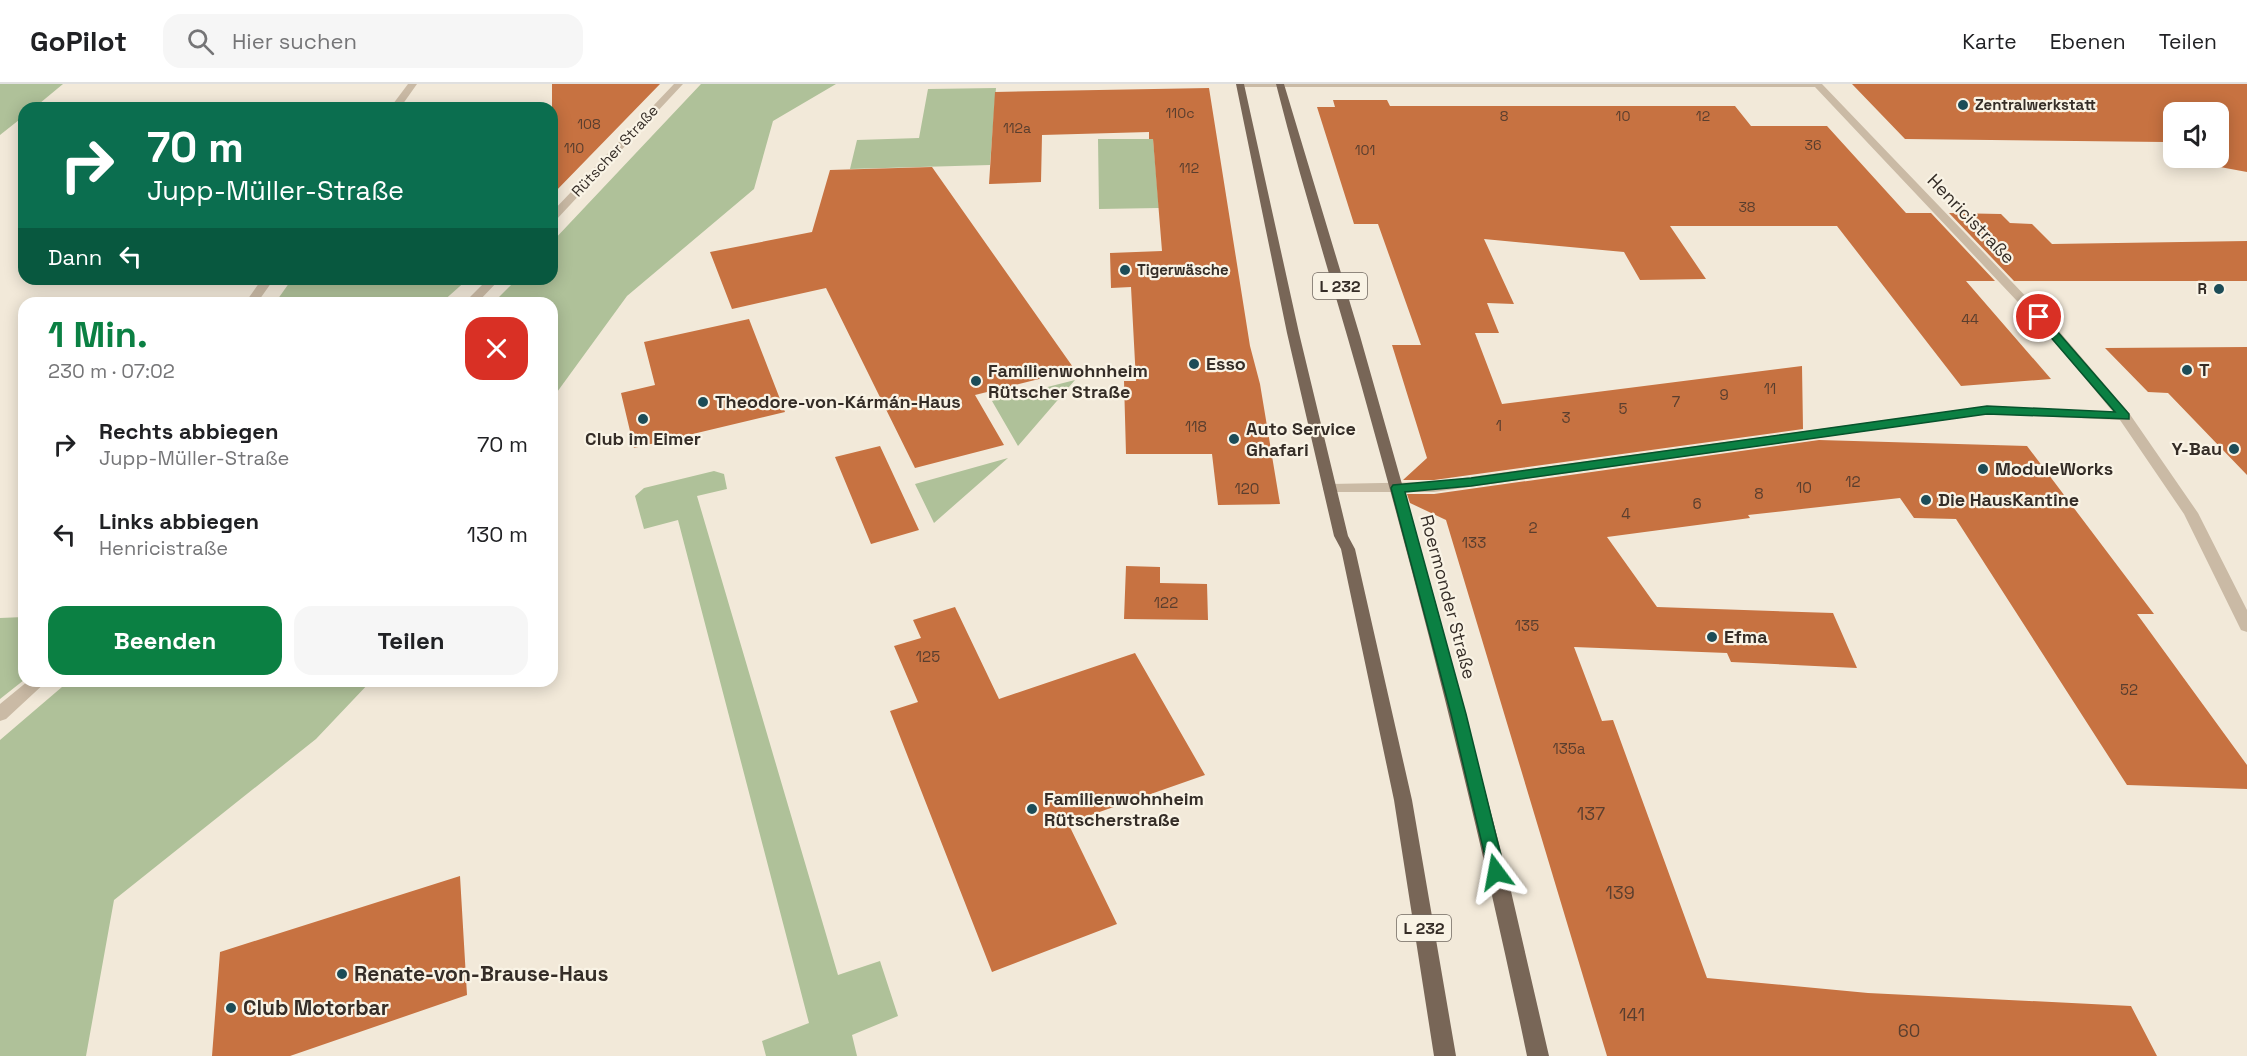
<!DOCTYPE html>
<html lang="de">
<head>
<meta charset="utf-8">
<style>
	:root { --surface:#fff; --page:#f6f6f6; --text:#202124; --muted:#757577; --line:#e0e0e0; --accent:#0b8043 }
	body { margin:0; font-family:"Space Grotesk",sans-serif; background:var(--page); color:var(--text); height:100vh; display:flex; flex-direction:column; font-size:22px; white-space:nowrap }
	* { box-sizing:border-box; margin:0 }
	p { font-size:20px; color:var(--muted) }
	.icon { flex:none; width:33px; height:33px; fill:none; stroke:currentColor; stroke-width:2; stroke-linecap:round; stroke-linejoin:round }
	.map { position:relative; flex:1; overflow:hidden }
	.drawer { position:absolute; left:18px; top:213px; width:540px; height:390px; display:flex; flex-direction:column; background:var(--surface); border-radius:18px; box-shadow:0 3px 15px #0003 }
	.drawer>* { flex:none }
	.top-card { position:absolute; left:18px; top:18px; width:540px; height:183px; border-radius:18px; box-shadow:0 3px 15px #0003; background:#0b6e4f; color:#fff; overflow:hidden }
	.tools { position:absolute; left:2163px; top:18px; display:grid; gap:12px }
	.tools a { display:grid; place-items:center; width:66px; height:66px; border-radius:12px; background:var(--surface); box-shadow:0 3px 15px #0003; font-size:30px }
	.pin { position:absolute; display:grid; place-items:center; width:51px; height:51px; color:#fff; margin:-26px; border:3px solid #fff; border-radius:50%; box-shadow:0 2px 6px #0007 }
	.me { position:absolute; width:66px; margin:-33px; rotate:347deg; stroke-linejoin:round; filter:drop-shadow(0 0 4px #0008) }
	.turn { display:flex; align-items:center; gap:21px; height:126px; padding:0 30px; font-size:27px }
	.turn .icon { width:78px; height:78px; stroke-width:2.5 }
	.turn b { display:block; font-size:42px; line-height:51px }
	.then { display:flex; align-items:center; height:57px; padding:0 30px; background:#0003; gap:12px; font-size:22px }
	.round { display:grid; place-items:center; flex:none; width:63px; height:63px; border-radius:18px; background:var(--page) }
	.overview { display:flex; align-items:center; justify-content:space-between; height:102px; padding:0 30px }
	h1 { font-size:36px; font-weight:700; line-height:45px; color:var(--accent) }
	.primary-button { display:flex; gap:12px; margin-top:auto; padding:12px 30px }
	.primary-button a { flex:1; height:69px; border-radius:18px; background:var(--accent); color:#fff; font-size:24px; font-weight:700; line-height:69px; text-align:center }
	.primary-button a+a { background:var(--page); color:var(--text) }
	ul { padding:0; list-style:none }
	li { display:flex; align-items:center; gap:18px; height:90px; padding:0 30px }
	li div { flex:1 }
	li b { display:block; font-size:22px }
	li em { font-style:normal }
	header { display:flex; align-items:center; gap:36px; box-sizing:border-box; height:84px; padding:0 30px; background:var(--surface); border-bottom:2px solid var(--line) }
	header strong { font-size:28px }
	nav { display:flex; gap:33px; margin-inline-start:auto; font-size:21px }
	.search { width:420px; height:54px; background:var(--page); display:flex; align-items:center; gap:15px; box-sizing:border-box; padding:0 21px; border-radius:18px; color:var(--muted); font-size:22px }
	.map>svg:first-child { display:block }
	.green { fill:#afc199 }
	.building { fill:#c77241; fill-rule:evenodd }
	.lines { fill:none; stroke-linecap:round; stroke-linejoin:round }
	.minor { fill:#cabaa5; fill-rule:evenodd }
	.primary { fill:#786657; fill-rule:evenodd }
	.route { fill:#0b8043; stroke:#07532c; stroke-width:1.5 }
	.poi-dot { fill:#1c4c57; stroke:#f9f3e5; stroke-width:2 }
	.labels { text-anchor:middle; stroke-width:4.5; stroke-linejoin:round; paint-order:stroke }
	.far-number-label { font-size:14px; fill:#5a3e2e }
	.far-poi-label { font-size:15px; font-weight:bold; fill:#352d27; stroke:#f9f3e5; text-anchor:start }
	.far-street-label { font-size:15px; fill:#352d27; stroke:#f9f3e5 }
	.number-label { font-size:15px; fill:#5a3e2e }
	.shield { fill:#f9f3e5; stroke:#706860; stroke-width:1.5 }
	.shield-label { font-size:16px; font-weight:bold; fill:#352d27 }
	.street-label { font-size:18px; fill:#352d27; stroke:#f9f3e5 }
	.poi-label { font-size:18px; font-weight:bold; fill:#352d27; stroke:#f9f3e5; text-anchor:start }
	.near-number-label { font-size:18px; fill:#5a3e2e }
	.near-poi-label { font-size:21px; font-weight:bold; fill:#352d27; stroke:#f9f3e5; text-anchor:start }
</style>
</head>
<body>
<header>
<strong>GoPilot</strong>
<div class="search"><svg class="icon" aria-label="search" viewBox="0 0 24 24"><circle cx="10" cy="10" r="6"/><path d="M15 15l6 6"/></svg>Hier suchen</div>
<nav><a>Karte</a><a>Ebenen</a><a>Teilen</a></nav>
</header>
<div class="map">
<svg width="2247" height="972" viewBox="0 0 2247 972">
	<rect width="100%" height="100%" fill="#f2e9d9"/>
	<path class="green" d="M 0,0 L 63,0 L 34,24 L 24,24 L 24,32 L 0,51 Z
		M 701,0 L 836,0 L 773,37 L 754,105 L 627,212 L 552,315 L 552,219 L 493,219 L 517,195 L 552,195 L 552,158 Z
		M 996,4 L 990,81 L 850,85 L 857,56 L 919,54 L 928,5 Z
		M 1098,55 L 1153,55 L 1159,124 L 1099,125 Z
		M 292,195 L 468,195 L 441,219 L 275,219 Z
		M 1075,296 L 1018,362 L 992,317 Z
		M 1008,374 L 934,439 L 915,400 Z
		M 714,387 L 724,390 L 727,405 L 697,412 L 838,891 L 880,877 L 898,932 L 852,951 L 857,972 L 766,972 L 762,957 L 809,939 L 678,436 L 644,445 L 635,412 L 644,404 Z
		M 24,533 L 24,596 L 0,615 L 0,534 Z
		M 69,597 L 371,597 L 316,655 L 114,816 L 86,972 L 0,972 L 0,656 Z"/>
	<path class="building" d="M 552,0 L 660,0 L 552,111 Z
		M 1852,0 L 2247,0 L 2247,88 L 2166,73 L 2164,58 L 1905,55 ZM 2174,28 L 2218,28 L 2218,74 L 2174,74 Z
		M 1209,4 L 1250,262 L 1260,300 L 1280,420 L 1218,421 L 1212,370 L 1126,370 L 1124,297 L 1136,297 L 1131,203 L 1111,204 L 1110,169 L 1162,167 L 1153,55 L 1149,55 L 1149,48 L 1042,51 L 1041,98 L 989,100 L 995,8 Z
		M 1333,16 L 1387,16 L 1390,22 L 1735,22 L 1751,42 L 1827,42 L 1906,129 L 1931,129 L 1995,197 L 1966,197 L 2051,295 L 1961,302 L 1837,142 L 1670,142 L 1706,195 L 1640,196 L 1624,168 L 1484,155 L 1514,220 L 1487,219 L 1499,249 L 1475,249 L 1502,320 L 1802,282 L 1803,345 L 1434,396 L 1403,396 L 1427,374 L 1392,261 L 1421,261 L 1378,140 L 1354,140 L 1317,23 L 1335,23 Z
		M 932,83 L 1075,286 L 975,311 L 1004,361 L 915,384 L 826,204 L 732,225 L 710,168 L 812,148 L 830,86 Z
		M 1949,129 L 2001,130 L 2010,139 L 2032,140 L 2052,160 L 2247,157 L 2247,197 L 2014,197 Z
		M 749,235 L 785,328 L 634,364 L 621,309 L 655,301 L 644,258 Z
		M 2247,263 L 2247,391 L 2168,309 L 2148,308 L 2105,264 Z
		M 1819,356 L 2027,362 L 2154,530 L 2137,530 L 2247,681 L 2247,705 L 2127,701 L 1956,435 L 1914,434 L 1900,414 L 1748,431 L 1750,434 L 1607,453 L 1657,523 L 1833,529 L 1857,584 L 1731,578 L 1727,569 L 1574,563 L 1602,637 L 1613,636 L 1707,894 L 1868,909 L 2131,922 L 2157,972 L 1607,972 L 1446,436 L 1410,419 L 1407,410 L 1434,410 Z
		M 880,362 L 919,446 L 871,460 L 835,373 Z
		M 1126,482 L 1160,483 L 1160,499 L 1207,500 L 1208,536 L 1124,535 Z
		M 955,523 L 999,615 L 1135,569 L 1205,691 L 1068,739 L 1117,840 L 992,888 L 890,627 L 918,618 L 894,562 L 921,554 L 913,536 Z
		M 460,792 L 467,911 L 290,972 L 212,972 L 220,868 Z"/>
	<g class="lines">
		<path class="minor" d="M 408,0 L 417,0 L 400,24 L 390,24 Z
			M 674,0 L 683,0 L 556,136 L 552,137 L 552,128 Z
			M 1236,0 L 1822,0 L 2059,247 L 2129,329 L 2198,429 L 2247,526 L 2247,548 L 2241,546 L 2239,542 L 2184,430 L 2120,336 L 1987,330 L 1434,408 L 1325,408 L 1323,405 L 1325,402 L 1330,400 L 1434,398 L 1987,322 L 2113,328 L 2051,253 L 1815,3 L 1240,3 Z
			M 262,195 L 274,195 L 257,219 L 245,219 Z
			M 488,195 L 500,195 L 477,219 L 464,219 Z
			M 28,597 L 47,597 L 6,635 L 0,637 L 0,620 Z"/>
		<path class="primary" d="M 1236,0 L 1244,0 L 1299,249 L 1348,452 L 1355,465 L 1412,716 L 1456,972 L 1434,972 L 1394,716 L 1341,465 L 1334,452 L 1287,249 Z
			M 1276,0 L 1284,0 L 1360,252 L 1436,520 L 1507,790 L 1549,972 L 1527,972 C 1483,760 1430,549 1372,340 C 1341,226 1305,114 1276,0 Z"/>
	</g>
	<path class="route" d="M 2039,230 L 2043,231 L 2129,330 L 2129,335 L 1987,330 L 1471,402 L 1405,408 L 1466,630 L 1505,788 L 1502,793 L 1496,795 L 1490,793 L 1451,630 L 1391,404 L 1393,401 L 1471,394 L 1987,322 L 2115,328 L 2035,235 L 2035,231 Z"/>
	<g class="poi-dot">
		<circle cx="1963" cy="21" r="6"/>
		<circle cx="1125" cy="186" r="6"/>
		<circle cx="2219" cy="205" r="6"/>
		<circle cx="1194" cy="280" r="6"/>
		<circle cx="2187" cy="286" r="6"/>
		<circle cx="976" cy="297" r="6"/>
		<circle cx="703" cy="318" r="6"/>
		<circle cx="643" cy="335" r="6"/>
		<circle cx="1234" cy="355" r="6"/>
		<circle cx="2234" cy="365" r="6"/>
		<circle cx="1983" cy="385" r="6"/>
		<circle cx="1926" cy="416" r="6"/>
		<circle cx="1712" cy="553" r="6"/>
		<circle cx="1032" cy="725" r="6"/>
		<circle cx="342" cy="890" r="6"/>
		<circle cx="231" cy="924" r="6"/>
	</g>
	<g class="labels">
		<g class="far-number-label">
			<text x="1180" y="34">110c</text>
			<text x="1504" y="37">8</text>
			<text x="1623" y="37">10</text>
			<text x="1703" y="37">12</text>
			<text x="589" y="45">108</text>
			<text x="1017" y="49">112a</text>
			<text x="1813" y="66">36</text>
			<text x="574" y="69">110</text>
			<text x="1365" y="71">101</text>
			<text x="1189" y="89">112</text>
			<text x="1747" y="128">38</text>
			<text x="1970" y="240">44</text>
		</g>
		<g class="far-poi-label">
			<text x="1975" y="26">Zentralwerkstatt</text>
			<text x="1137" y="191">Tigerwäsche</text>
			<text x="2207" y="210" text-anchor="end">R</text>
		</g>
		<g class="far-street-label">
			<text transform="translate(615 67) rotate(-47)" y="5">Rütscher Straße</text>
		</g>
		<g class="number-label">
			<text x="1770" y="310">11</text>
			<text x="1724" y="316">9</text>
			<text x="1676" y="323">7</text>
			<text x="1623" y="330">5</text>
			<text x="1566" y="339">3</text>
			<text x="1499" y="347">1</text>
			<text x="1196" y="348">118</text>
			<text x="1853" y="403">12</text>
			<text x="1804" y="409">10</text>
			<text x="1247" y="410">120</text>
			<text x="1759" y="415">8</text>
			<text x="1697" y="425">6</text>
			<text x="1626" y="435">4</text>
			<text x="1533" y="449">2</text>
			<text x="1474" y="464">133</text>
			<text x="1166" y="524">122</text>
			<text x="1527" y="547">135</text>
			<text x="928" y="578">125</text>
			<text x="2129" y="611">52</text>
			<text x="1569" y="670">135a</text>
		</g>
		<g class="shield">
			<rect x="1313" y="189" width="54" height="26" rx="4.5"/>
			<rect x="1397" y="831" width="54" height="26" rx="4.5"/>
		</g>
		<g class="shield-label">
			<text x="1340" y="208">L 232</text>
			<text x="1424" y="850">L 232</text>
		</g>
		<g class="street-label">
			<text transform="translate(1971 135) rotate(46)" y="6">Henricistraße</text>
			<text transform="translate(1448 513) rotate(75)" y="6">Roermonder Straße</text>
		</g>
		<g class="poi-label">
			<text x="1206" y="286">Esso</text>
			<text x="2199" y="292">T</text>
			<text x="988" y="293">Familienwohnheim<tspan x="988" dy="21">Rütscher Straße</tspan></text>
			<text x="715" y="324">Theodore-von-Kármán-Haus</text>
			<text x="1246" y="351">Auto Service<tspan x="1246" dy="21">Ghafari</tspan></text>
			<text x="643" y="361" text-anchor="middle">Club im Eimer</text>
			<text x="2222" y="371" text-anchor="end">Y-Bau</text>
			<text x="1995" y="391">ModuleWorks</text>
			<text x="1938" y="422">Die HausKantine</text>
			<text x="1724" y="559">Efma</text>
			<text x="1044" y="721">Familienwohnheim<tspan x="1044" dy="21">Rütscherstraße</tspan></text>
		</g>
		<g class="near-number-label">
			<text x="1591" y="736">137</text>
			<text x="1620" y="815">139</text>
			<text x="1632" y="937">141</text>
			<text x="1909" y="953">60</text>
		</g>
		<g class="near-poi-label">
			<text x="354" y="897">Renate-von-Brause-Haus</text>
			<text x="243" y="931">Club Motorbar</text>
		</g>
	</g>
</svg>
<div class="tools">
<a><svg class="icon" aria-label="sound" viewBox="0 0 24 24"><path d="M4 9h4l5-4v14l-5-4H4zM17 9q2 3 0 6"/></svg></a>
</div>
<div class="pin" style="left:2039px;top:233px;background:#d93025"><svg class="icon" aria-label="arrive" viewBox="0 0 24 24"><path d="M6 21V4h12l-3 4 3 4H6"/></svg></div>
<svg class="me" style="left:1496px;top:788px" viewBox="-20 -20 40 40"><path d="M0-17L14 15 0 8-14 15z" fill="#0b8043" stroke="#fff" stroke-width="4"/></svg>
<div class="top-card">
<div class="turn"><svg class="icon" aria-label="right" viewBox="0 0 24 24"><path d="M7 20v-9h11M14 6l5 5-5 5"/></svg><div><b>70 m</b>Jupp-Müller-Straße</div></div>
<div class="then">Dann<svg class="icon" aria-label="left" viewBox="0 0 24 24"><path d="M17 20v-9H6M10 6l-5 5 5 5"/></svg></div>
</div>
<section class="drawer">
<div class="overview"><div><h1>1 Min.</h1><p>230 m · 07:02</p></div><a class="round" style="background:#d93025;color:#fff"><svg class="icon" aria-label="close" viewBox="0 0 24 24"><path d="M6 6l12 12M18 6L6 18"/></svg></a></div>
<ul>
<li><svg class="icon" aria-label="right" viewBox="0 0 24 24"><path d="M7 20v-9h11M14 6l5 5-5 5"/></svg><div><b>Rechts abbiegen</b><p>Jupp-Müller-Straße</p></div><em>70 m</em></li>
<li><svg class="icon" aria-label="left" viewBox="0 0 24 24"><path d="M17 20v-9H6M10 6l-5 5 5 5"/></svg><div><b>Links abbiegen</b><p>Henricistraße</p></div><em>130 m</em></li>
</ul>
<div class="primary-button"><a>Beenden</a><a>Teilen</a></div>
</section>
</div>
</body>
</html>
